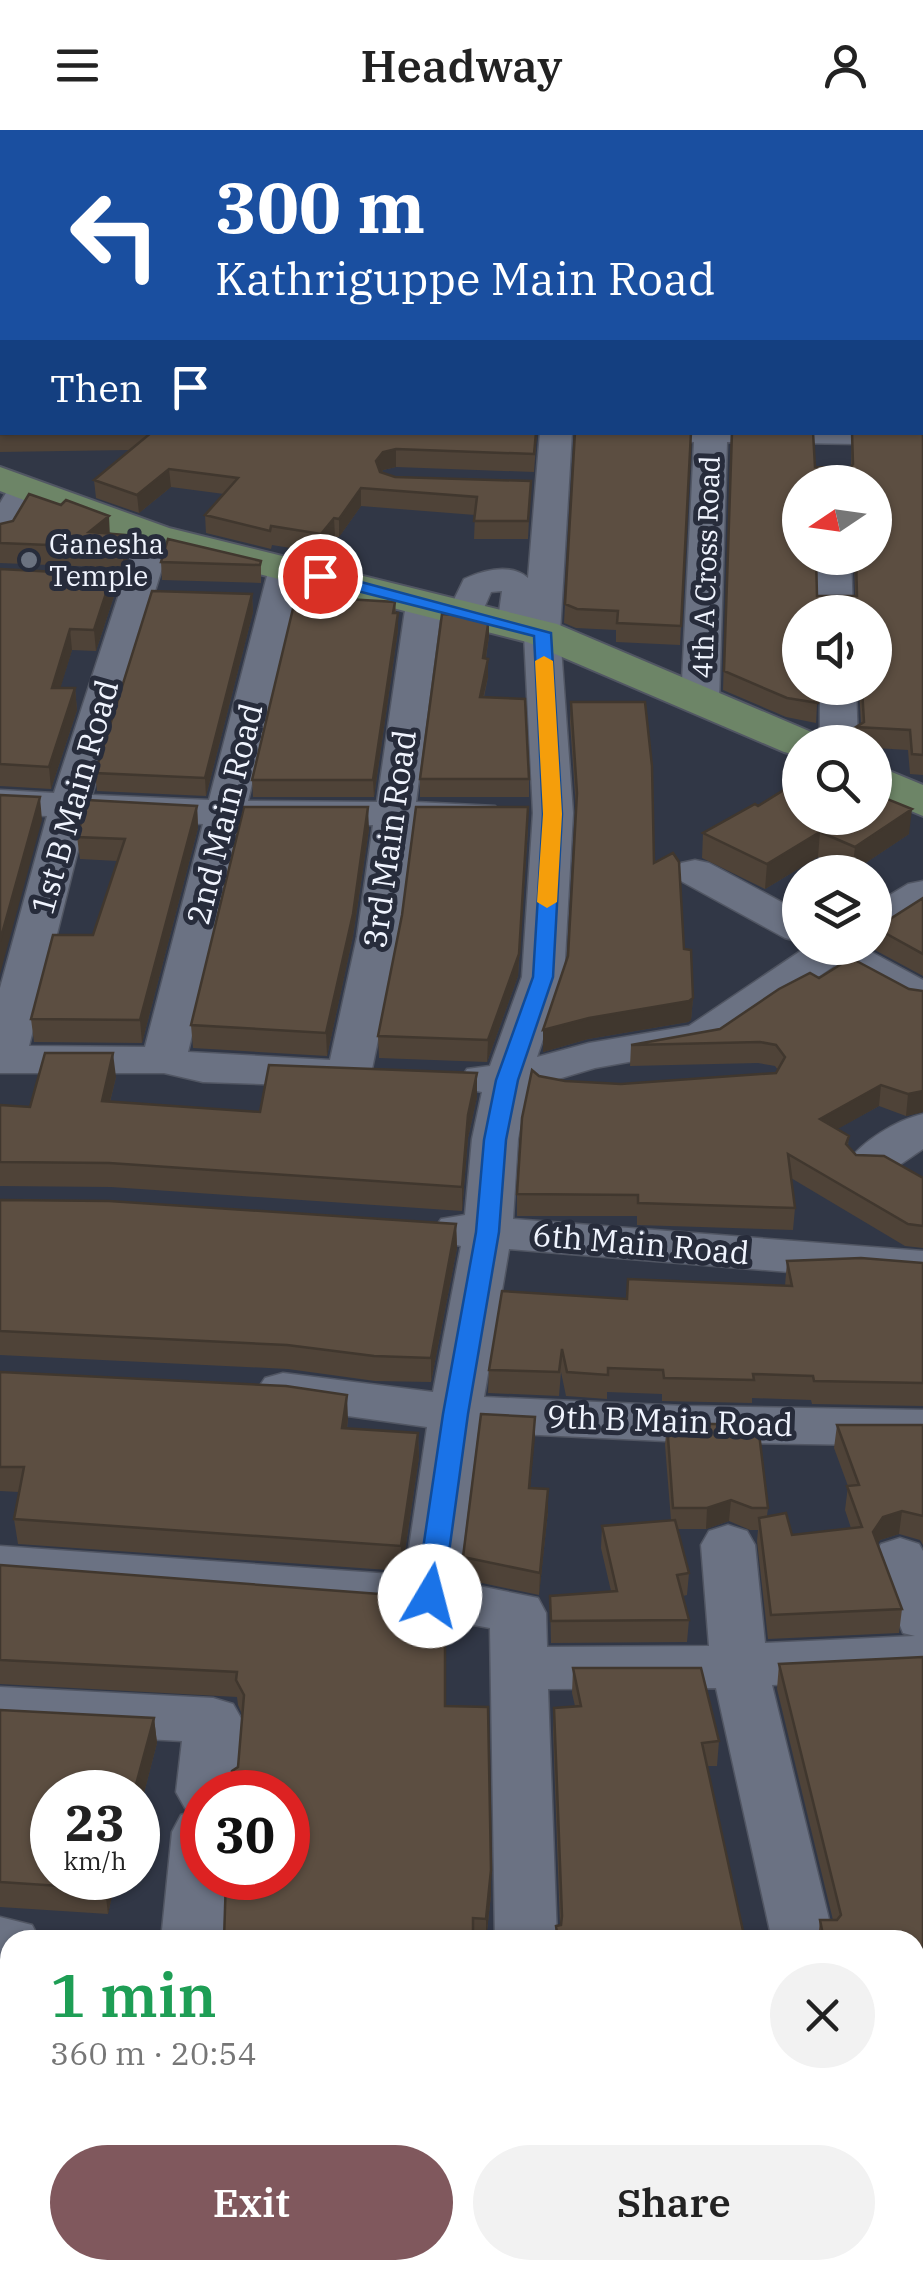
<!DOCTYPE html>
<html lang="en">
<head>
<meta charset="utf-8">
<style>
	:root { --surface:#fff; --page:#f2f2f2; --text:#222; --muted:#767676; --accent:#80585d }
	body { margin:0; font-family:"IBM Plex Serif",serif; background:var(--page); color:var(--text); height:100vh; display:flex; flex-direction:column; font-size:38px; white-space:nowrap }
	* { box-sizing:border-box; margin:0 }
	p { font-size:32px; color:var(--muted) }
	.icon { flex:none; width:55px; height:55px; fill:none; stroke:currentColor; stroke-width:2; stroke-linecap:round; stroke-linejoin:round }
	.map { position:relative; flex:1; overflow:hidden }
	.panel { position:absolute; left:0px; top:1800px; width:925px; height:350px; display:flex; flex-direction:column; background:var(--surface); border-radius:30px 30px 0 0; box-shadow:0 2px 8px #0004 }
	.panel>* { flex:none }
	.banner { position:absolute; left:0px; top:0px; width:925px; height:305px; box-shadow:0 2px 8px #0004; background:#1a4fa0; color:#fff; overflow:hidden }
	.needle { width:65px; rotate:257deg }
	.controls { position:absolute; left:782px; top:335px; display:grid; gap:20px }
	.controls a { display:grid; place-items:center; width:110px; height:110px; border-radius:50%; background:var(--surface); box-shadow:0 2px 8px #0004; font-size:50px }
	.speed { position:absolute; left:30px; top:1640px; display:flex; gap:20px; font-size:50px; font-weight:700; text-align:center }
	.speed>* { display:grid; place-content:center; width:130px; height:130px; border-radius:50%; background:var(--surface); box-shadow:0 2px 8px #0004; line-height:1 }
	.speed small { font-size:25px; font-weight:400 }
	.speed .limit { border:15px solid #d22; background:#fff; color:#111 }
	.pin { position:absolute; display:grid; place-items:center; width:85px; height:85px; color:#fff; margin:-42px; border:5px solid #fff; border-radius:50%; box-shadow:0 2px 10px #0007 }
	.me { position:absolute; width:110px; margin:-55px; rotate:8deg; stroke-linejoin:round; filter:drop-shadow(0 0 8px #0008) }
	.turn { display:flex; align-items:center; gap:35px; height:210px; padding:0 50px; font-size:45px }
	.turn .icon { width:130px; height:130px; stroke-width:2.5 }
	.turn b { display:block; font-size:70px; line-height:85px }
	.then { display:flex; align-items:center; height:95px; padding:0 50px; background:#0003; gap:20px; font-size:38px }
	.round { display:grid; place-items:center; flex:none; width:105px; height:105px; border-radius:52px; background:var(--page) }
	.headline { display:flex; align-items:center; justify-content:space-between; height:170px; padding:0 50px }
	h1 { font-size:60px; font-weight:600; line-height:75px; color:#1e9e55 }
	.cta { display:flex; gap:20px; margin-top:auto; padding:20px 50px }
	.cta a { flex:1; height:115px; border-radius:60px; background:var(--accent); color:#fff; font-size:40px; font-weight:600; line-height:115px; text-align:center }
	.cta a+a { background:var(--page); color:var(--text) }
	header { display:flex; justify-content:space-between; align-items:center; height:130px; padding:0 50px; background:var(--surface); font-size:45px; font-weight:600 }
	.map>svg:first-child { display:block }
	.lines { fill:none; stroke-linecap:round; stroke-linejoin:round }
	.minor-casing { stroke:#515663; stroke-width:3 }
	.major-casing { stroke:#515663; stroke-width:4 }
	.minor { fill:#6b7283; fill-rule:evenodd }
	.major { fill:#6d8567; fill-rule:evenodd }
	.wall { fill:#4f4338; fill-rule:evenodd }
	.shaded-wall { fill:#40372e }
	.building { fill:#5c4e41; stroke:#40372e; stroke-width:2.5; fill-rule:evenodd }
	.route { fill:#1a73e8; stroke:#114b97; stroke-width:2.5 }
	.slow { fill:#f59e0b }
	.worship-dot { fill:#6b7280; stroke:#272c3b; stroke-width:4 }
	.labels { text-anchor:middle; stroke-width:10; stroke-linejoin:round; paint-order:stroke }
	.far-poi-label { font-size:28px; fill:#f0f4fe; stroke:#272c3b; text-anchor:start }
	.far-street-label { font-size:28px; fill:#f0f4fe; stroke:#272c3b }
	.street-label { font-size:32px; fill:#f0f4fe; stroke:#272c3b }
</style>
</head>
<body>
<header><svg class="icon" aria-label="menu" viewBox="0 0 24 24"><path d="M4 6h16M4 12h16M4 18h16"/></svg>Headway<svg class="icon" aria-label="person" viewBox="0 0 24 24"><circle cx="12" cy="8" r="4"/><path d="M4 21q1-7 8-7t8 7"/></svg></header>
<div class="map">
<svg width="923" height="2150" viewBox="0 0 923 2150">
	<rect width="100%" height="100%" fill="#313746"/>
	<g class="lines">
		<defs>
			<path id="minor" d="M 923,295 L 923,315 L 727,312 L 719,571 L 713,579 L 700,582 L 687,579 L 681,571 L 694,312 L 652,309 L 647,302 L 922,302 Z
				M 540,302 L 572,302 L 560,503 L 573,683 L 564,847 L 537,927 L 589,913 L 689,896 L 805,818 L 864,818 L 923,850 L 923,880 L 908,876 L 834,836 L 718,916 L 595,938 L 528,958 L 518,1009 L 513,1089 L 923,1121 L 923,1153 L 509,1119 L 484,1267 L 686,1276 L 923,1280 L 923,1316 L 686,1312 L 478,1302 L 459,1452 L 538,1468 L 546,1483 L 547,1517 L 709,1516 L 701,1415 L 709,1401 L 728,1395 L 747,1401 L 755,1415 L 765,1513 L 915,1506 L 903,1503 L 873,1428 L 881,1414 L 900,1408 L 919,1414 L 923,1421 L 923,1548 L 772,1555 L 834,1810 L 772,1810 L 716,1558 L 548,1559 L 557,1810 L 495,1810 L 490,1498 L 429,1487 L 0,1456 L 0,1416 L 405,1445 L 427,1297 L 283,1277 L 265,1272 L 257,1260 L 265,1248 L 283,1243 L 433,1262 L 461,1116 L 441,1111 L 434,1100 L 441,1089 L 465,1085 L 472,1009 L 482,962 L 467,959 L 461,949 L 467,939 L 490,936 L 522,847 L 533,683 L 524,505 L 502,504 L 497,496 L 502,461 L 491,462 L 478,492 L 465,495 L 452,492 L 447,484 L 464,449 C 484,440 511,433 528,448 Z
				M 25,348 L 37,351 L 42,358 L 12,409 L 0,412 L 0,373 L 13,351 Z
				M 155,396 L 167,399 L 172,406 L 92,665 L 209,670 L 269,438 L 274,431 L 286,428 L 298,431 L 303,438 L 248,671 L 377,672 L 406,473 L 411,465 L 424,462 L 437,465 L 442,473 L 416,672 L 495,676 L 501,684 L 495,692 L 413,696 L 399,807 L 371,944 L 365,954 L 349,957 L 203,952 L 164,943 L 0,943 L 0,858 L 47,686 L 0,684 L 0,660 L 54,663 L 138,406 L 143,399 ZM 86,688 L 203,694 L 145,917 L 29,916 ZM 242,695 L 373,695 L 357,807 L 330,930 L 188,922 Z
				M 817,428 L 851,428 L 853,482 L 818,482 Z
				M 820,558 L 856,558 L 858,612 L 820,612 Z
				M 695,730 L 709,733 L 800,782 L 800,812 L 785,808 L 681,751 L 675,742 L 681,733 Z
				M 923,751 L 923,781 L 890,801 L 875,805 L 875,774 L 908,754 Z
				M 923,984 L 923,1019 C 899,1035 883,1051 854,1043 L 847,1033 C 862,1011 897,990 923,984 Z
				M 0,1557 L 213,1568 L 233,1574 L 242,1590 L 236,1662 L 202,1662 L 202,1748 L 228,1748 L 223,1810 L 161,1810 L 172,1702 L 181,1685 L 193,1681 L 185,1678 L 176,1662 L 182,1611 L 0,1601 Z
				M 0,1787 L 32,1795 L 40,1810 L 10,1810 L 10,1839 L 0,1839 Z
				M 923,2020 L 923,2080 L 915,2081 L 915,2021 Z
				M 0,2062 L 10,2063 L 10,2125 L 0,2124 Z
				M 140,2140 L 208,2140 L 208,2150 L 138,2150 Z
				M 496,2140 L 564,2140 L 564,2150 L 494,2150 Z"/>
			<path id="major" d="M 0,337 L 169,398 L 557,494 L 816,604 L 822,612 L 800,612 L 800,626 L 784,622 L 527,512 L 141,414 L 0,361 Z
				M 875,635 L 923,655 L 923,686 L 875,666 Z"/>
		</defs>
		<use href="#minor" class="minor-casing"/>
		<use href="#major" class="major-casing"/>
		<use href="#minor" class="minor"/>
		<use href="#major" class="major"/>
	</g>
	<path class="wall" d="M 0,0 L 923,0 L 922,57 L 922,2 L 2,2 L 2,79 L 0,78 Z
		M 0,292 L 537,302 L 534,342 L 396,337 L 383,340 L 382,342 L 395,347 L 531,351 L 528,409 L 474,409 L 475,385 L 361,376 L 339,407 L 335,407 L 321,423 L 272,415 L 271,419 L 206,403 L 205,385 L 224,364 L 171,357 L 139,383 L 96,368 L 94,350 L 130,320 L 0,322 Z
		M 923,301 L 923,645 L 910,644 L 908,620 L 875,618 L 875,612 L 855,612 L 856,597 L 861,594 L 859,558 L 875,558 L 875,482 L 800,482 L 818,558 L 816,593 L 786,587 L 723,560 L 731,302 L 815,337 L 850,338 L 851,336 L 852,302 ZM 800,352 L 875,428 L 854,428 L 855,466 L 817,466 Z
		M 691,302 L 680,515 L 616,512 L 616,500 L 576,498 L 564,493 L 565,474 Z
		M 0,394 L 127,405 L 129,425 L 124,438 L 0,433 Z
		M 261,431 L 261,453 L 162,450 L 161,432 Z
		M 0,439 L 114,466 L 96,521 L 72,520 L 60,558 L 75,558 L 77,580 L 51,659 L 0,656 Z
		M 252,464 L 253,482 L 206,666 L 97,661 L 95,643 Z
		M 395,472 L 396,483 L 398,483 L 398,500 L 374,667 L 253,667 L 252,650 Z
		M 489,506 L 486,528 L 488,547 L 484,567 L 529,649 L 529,667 L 420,667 L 420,649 Z
		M 571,572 L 654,733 L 684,819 L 693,868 L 691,890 L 688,892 L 588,909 L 543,922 L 568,826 L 576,679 L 570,592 Z
		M 197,676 L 198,698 L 142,913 L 34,912 L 31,889 L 93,805 L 118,731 L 80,729 L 77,707 Z
		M 758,676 L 909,704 L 852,742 L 818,727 L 765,759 L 702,728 L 703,703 Z
		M 369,699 L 353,806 L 327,926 L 193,918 L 191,895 Z
		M 528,699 L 518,846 L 487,932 L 379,928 L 378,906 Z
		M 923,768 L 923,846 L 873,819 L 875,818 L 876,798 Z
		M 819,848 L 923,861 L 923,982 L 906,986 L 879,976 L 837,999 L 849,1006 L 848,1016 L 856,1025 L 923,1048 L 923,1118 L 905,1116 L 791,1048 L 795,1078 L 793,1100 L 637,1095 L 637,1086 L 517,1086 L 517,1064 L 539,946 L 565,951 L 621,954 L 776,943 L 778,940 L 775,936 L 758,933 L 630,936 L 631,915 L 720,899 Z
		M 116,947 L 110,972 L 260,982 L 477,967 L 468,1008 L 462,1081 L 111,1057 L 0,1056 L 0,975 L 30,977 Z
		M 0,1070 L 456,1094 L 457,1118 L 431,1252 L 375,1251 L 288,1239 L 0,1225 Z
		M 787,1131 L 923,1133 L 923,1276 L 812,1274 L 811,1270 L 752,1268 L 752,1273 L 662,1271 L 662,1264 L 607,1262 L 607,1269 L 566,1266 L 561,1242 L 559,1266 L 488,1263 L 489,1240 L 627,1169 L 785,1156 Z
		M 0,1242 L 348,1289 L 347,1299 L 418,1303 L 419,1327 L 402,1441 L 18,1414 L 14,1389 L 19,1362 L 0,1361 Z
		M 535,1287 L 530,1358 L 548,1381 L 539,1465 L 463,1449 L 463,1427 Z
		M 667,1293 L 768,1378 L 767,1386 L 792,1405 L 851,1398 L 845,1380 L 848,1356 L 834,1318 L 837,1295 L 923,1295 L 923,1415 L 920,1410 L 899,1404 L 880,1410 L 877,1414 L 902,1479 L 899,1503 L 768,1509 L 757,1411 L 758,1400 L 750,1400 L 729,1391 L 706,1399 L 677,1399 L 689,1443 L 687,1465 L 683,1466 L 689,1490 L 687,1512 L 551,1513 L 550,1466 L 611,1461 L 601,1418 L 602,1396 L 671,1390 L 665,1315 Z
		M 0,1435 L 445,1576 L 491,1765 L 486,1810 L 224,1810 L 242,1584 L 238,1575 L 237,1567 L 0,1554 Z
		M 923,1527 L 923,2017 L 916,2018 L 915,2057 L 923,2150 L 556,2150 L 556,2140 L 915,2140 L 915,1810 L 818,1810 L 820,1790 L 833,1790 L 777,1559 L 779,1534 Z
		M 573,1538 L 719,1611 L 717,1636 L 707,1636 L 745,1810 L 555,1810 L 556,1796 L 560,1795 L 553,1602 L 554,1578 L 575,1576 L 572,1563 Z
		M 0,1580 L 154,1588 L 157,1613 L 138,1686 L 138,1662 L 52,1748 L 116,1748 L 108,1784 L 0,1777 Z
		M 0,1833 L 10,1835 L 10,1947 L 0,1946 Z
		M 10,1956 L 10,2040 L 0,2039 L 0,1996 Z"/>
	<path class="shaded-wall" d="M 396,319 L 396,337 L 383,340 L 377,349 L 376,331 L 383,322 Z
		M 169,339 L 171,357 L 139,383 L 137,365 Z
		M 361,358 L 361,376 L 339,407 L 339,389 Z
		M 109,386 L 110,407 L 89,402 Z
		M 334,388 L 335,407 L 321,423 L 321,404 Z
		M 127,405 L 129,425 L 124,438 L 122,418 Z
		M 112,445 L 114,466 L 96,521 L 94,500 Z
		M 252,464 L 253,482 L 206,666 L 205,648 Z
		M 398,483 L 398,500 L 374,667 L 373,650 Z
		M 489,488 L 489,506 L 483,546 L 483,528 Z
		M 70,499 L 72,520 L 54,579 L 52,558 Z
		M 488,529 L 488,547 L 479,585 L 480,567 Z
		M 75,558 L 77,580 L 51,659 L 49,637 Z
		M 40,667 L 42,690 L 0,844 L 0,811 Z
		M 197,676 L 198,698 L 142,913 L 140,890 Z
		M 368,677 L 369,699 L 353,806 L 327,926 L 326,903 Z
		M 528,677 L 518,846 L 487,932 L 488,910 Z
		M 912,679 L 909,704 L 852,742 L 855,717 Z
		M 820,702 L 818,727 L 765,759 L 767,734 Z
		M 693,868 L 691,890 L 688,892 L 588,909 L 543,922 L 543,900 L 589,888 Z
		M 113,923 L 116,947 L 104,995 L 102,971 Z
		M 477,943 L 477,967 L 468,1008 L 462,1081 L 462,1057 L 468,985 Z
		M 881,955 L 879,976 L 818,1010 L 820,989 Z
		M 923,961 L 923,982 L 906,986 L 908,964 Z
		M 456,1094 L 457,1118 L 431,1252 L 431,1228 Z
		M 347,1265 L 348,1289 L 343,1323 L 342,1298 Z
		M 535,1287 L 535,1308 L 528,1380 L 529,1358 Z
		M 418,1303 L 419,1327 L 402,1441 L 401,1416 Z
		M 548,1359 L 548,1381 L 539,1465 L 540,1443 Z
		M 731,1370 L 729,1391 L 706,1399 L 707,1378 Z
		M 902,1381 L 899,1404 L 880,1410 L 870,1426 L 873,1402 L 883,1387 Z
		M 154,1588 L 157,1613 L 138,1686 L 138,1662 L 134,1662 Z
		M 491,1740 L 491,1765 L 486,1810 L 486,1789 Z
		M 108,1748 L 116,1748 L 108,1784 L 105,1759 Z
		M 923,1993 L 923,2016 L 915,2018 L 916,1995 Z"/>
	<path class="building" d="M 0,0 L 923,0 L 923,42 L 922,2 L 2,2 L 2,64 L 0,63 Z
		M 2,83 L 2,159 L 0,157 L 0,84 Z
		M 923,131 L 923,215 L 922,215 Z
		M 0,179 L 2,179 L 2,213 L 0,211 Z
		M 2,233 L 2,276 L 0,267 L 0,234 Z
		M 2,291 L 2,302 L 128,302 L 0,304 L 0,292 Z
		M 922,301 L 923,301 L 923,625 L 912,624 L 910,600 L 856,597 L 864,592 L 862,558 L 875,558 L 875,482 L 800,482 L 800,558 L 818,558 L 818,573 L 787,568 L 724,541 L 732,302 L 813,302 L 815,337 L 850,338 L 853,334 L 852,302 L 922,302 ZM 800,352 L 875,352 L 875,428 L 856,428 L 857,466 L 817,466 L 816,428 L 800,428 Z
		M 152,302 L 536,302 L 534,324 L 396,319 L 383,322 L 376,331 L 380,342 L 395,347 L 531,351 L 528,391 L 474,391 L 477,367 L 361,358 L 339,389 L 334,388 L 321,404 L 271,396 L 270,401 L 205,385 L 238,348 L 169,339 L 137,365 L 94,350 Z
		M 575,302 L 691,302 L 681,496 L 617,493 L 618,481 L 577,479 L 565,474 Z
		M 29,364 L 61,375 L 66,370 L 109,386 L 89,402 L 127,405 L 122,418 L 0,413 L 0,394 L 13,391 Z
		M 168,409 L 261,431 L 260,435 L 161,432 Z
		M 0,439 L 112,445 L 94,500 L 70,499 L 52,558 L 75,558 L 49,637 L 0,634 Z
		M 152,461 L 252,464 L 205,648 L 95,643 Z
		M 296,466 L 395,472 L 393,483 L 398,483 L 373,650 L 252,650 Z
		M 442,484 L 489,488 L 483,528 L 488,529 L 480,567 L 525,569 L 529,649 L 420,649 Z
		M 571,572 L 645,572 L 652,636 L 654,733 L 673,723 L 679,732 L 684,819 L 691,820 L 693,868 L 689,871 L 589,888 L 543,900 L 568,826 L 577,663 Z
		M 800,650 L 800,688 L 875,688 L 875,664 L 912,679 L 855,717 L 820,702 L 767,734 L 703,703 L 755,674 L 758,676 Z
		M 0,665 L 40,667 L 0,811 Z
		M 87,670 L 197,676 L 140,890 L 31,889 L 53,805 L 93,805 L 125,709 L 77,707 Z
		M 244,677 L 368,677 L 353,784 L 326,903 L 191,895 Z
		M 416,677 L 528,677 L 519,824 L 488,910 L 378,906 L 402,785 Z
		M 923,768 L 923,824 L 876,798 Z
		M 851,828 L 909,859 L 923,861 L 923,961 L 908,964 L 881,955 L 820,989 L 849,1006 L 846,1014 L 856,1025 L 884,1026 L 923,1048 L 923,1096 L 908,1094 L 788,1024 L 795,1078 L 638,1073 L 638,1065 L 517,1064 L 522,988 L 532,940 L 539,946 L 565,951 L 621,954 L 776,943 L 785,927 L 776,915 L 760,912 L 631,915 L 720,899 L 779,859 L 810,843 L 819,848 Z
		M 45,923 L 113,923 L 102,971 L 260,982 L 269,935 L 477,943 L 468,985 L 462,1057 L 109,1033 L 0,1032 L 0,975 L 30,977 Z
		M 0,1070 L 109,1071 L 456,1094 L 431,1228 L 374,1226 L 287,1215 L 0,1201 Z
		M 861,1128 L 923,1133 L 923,1253 L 814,1251 L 813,1246 L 753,1244 L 754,1250 L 664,1248 L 663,1240 L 608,1238 L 608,1245 L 567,1242 L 562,1219 L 559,1242 L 489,1240 L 502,1161 L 627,1169 L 628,1149 L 792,1156 L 787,1131 Z
		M 0,1242 L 286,1256 L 347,1265 L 342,1298 L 418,1303 L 401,1416 L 14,1389 L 24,1337 L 0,1337 Z
		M 481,1284 L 535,1287 L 529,1358 L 548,1359 L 540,1443 L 463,1427 Z
		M 667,1293 L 758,1295 L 768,1378 L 752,1378 L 731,1370 L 707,1378 L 673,1378 Z
		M 837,1295 L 923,1295 L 923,1386 L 902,1381 L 883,1387 L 873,1402 L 902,1479 L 771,1485 L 759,1388 L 786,1383 L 792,1405 L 862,1397 L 847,1356 L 859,1355 Z
		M 675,1390 L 689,1443 L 677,1445 L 689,1490 L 551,1491 L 550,1466 L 617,1461 L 602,1396 Z
		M 0,1435 L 445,1469 L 445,1576 L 488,1577 L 491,1740 L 486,1789 L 473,1788 L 473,1810 L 224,1810 L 226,1748 L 288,1748 L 288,1662 L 230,1662 L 232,1641 L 238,1637 L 244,1565 L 236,1550 L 237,1542 L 0,1530 Z
		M 923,1527 L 923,1993 L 916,1995 L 915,2057 L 920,2061 L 923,2060 L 923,2150 L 559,2150 L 558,2140 L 915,2140 L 915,1810 L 824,1810 L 820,1790 L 837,1790 L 841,1785 L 779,1534 Z
		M 573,1538 L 701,1538 L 719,1611 L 702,1613 L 745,1810 L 558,1810 L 556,1796 L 561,1795 L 562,1786 L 554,1578 L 581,1576 Z
		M 0,1580 L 154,1588 L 134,1662 L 52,1662 L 52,1748 L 108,1748 L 105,1759 L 0,1752 Z
		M 0,1833 L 10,1835 L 10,1922 L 0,1921 Z
		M 10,1956 L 10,2014 L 0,2013 L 0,1996 Z
		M 187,2140 L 338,2140 L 336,2150 L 186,2150 Z"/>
	<path class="route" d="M 320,441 L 551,503 L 562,684 L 553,847 L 518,950 L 506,1010 L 499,1102 L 468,1284 L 443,1466 L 439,1473 L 420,1473 L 416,1466 L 443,1284 L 476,1102 L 484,1010 L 496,950 L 533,847 L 543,684 L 534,506 L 314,450 L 312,446 Z"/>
	<path class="slow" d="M 544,526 L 553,531 L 562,684 L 557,772 L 547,778 L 537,772 L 543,684 L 535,531 Z"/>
	<circle class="worship-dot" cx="29" cy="430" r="10"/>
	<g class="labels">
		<g class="far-poi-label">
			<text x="49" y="424">Ganesha<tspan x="49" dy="32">Temple</tspan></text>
		</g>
		<g class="far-street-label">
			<text transform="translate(706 437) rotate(-88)" y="10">4th A Cross Road</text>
		</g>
		<g class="street-label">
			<text transform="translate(75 667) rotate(-74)" y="11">1st B Main Road</text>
			<text transform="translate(225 684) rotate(-76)" y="11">2nd Main Road</text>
			<text transform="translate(390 709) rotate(-82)" y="11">3rd Main Road</text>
			<text transform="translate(641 1114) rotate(5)" y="11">6th Main Road</text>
			<text transform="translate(670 1291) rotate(2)" y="11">9th B Main Road</text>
		</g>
	</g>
</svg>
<div class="controls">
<a><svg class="needle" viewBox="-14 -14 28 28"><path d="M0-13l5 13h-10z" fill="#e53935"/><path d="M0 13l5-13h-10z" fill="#767676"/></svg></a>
<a><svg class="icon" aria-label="sound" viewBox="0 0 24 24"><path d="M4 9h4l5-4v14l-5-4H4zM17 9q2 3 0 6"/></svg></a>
<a><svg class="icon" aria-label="search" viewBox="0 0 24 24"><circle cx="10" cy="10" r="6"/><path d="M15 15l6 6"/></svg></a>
<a><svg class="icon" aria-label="layers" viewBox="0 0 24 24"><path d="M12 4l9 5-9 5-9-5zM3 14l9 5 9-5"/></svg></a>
</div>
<div class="speed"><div>23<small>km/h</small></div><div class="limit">30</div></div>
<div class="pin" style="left:320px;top:446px;background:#d93025"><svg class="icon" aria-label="arrive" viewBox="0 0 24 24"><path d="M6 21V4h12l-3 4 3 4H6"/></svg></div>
<svg class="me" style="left:430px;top:1466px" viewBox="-20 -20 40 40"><circle r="19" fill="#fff"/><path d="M0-13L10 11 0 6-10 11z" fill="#1a73e8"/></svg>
<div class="banner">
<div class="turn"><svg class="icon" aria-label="left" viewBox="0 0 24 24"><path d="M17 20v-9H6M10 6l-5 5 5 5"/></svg><div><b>300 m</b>Kathriguppe Main Road</div></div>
<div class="then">Then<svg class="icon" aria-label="arrive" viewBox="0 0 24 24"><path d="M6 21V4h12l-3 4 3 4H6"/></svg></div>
</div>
<section class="panel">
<div class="headline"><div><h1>1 min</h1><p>360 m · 20:54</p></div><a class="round"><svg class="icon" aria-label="close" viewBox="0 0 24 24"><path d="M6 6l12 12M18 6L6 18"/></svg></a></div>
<div class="cta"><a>Exit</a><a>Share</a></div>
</section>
</div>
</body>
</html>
